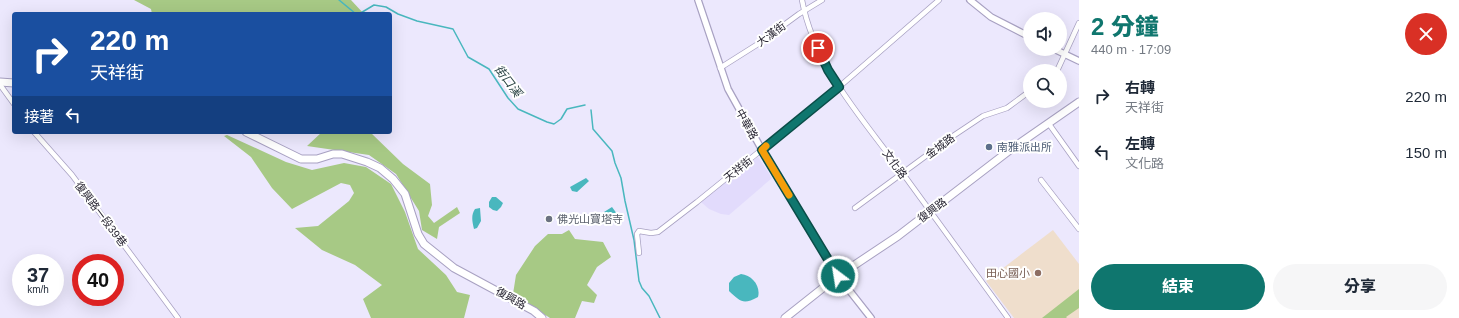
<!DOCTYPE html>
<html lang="zh-TW">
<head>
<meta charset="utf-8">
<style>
	:root { --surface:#fff; --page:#f6f6f7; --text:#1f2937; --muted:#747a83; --accent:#0f766e }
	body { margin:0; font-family:Arial,"Noto Sans TC",sans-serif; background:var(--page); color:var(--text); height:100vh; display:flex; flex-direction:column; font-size:15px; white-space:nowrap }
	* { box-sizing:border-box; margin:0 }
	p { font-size:13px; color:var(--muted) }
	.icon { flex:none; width:22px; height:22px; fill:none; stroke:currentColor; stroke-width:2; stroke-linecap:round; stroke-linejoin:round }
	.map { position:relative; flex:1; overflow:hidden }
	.side { display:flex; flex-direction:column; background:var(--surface); width:380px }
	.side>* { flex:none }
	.banner { position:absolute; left:12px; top:12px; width:380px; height:122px; border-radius:4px; box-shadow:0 4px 16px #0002; background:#1a4fa0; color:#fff; overflow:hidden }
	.fabs { position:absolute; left:1023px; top:12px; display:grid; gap:8px }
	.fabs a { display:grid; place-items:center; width:44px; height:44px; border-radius:50%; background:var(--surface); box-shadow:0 4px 16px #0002; font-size:20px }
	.speed { position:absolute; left:12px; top:254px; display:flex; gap:8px; font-size:20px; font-weight:700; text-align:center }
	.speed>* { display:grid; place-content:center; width:52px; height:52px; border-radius:50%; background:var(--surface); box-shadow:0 4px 16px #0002; line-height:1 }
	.speed small { font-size:10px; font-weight:400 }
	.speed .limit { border:6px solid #d22; background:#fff; color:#111 }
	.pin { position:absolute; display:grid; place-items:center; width:34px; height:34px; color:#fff; margin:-17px; border:2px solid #fff; border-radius:50%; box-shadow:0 1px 4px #0007 }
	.me { position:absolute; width:44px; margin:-22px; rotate:329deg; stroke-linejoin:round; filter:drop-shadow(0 0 3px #0008) }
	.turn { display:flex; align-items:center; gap:14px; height:84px; padding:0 12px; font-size:18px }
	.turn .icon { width:52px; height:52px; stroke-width:2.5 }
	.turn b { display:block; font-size:28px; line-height:34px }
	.then { display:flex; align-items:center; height:38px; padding:0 12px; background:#0003; gap:8px; font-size:15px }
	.round { display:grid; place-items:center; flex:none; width:42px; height:42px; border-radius:21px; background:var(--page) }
	.headline { display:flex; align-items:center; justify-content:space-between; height:68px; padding:0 12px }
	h1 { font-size:24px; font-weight:800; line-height:30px; color:var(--accent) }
	.cta { display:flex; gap:8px; margin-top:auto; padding:8px 12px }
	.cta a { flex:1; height:46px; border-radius:24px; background:var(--accent); color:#fff; font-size:16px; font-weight:800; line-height:46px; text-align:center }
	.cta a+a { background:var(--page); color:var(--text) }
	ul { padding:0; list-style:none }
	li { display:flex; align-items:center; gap:12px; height:56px; padding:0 12px }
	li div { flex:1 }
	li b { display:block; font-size:15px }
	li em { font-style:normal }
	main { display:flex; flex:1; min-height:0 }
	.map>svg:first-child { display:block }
	.built { fill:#e2dbfc }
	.education { fill:#efdecc }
	.green { fill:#a7c985 }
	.water { fill:#49b7be }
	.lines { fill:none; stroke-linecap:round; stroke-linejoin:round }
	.stream { stroke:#49b7be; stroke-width:1.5 }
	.minor-casing { stroke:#a8a1c2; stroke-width:6 }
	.tertiary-casing { stroke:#a8a1c2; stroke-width:8 }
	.primary-casing { stroke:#a8a1c2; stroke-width:9 }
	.minor { stroke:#fff; stroke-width:4.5 }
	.tertiary { stroke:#fff; stroke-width:5.5 }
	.primary { stroke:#fff; stroke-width:7 }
	.route-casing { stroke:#0a4d48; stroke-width:10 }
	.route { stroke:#0f766e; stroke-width:7 }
	.slow { stroke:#f59e0b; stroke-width:7 }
	.service-dot { fill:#5c6f8a; stroke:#fff; stroke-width:1.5 }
	.worship-dot { fill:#6b7280; stroke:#fff; stroke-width:1.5 }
	.education-dot { fill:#8d6e63; stroke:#fff; stroke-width:1.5 }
	.labels { text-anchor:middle; stroke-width:4; stroke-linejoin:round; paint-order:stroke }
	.street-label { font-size:11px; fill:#282532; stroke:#fff }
	.service-label { font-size:11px; fill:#4e5e75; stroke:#fff; text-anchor:start }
	.worship-label { font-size:11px; fill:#5b616d; stroke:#fff; text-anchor:start }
	.education-label { font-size:11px; fill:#785e54; stroke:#fff; text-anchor:end }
	.water-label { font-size:12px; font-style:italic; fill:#274042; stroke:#fff }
</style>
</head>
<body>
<main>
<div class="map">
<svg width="1079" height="318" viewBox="0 0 1079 318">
	<rect width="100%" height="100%" fill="#ece8fd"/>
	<path class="built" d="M 758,157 L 772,178 L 729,215 L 721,214 L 709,209 L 701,202 Z"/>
	<path class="education" d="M 1053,230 L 1079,264 L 1079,318 L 1014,318 L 986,281 Z"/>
	<path class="green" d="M 134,0 L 351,0 L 364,14 L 152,14 L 151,9 Z
		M 322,132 L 370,132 L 403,164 L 430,184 L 432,205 L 428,216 L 434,223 L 457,207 L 460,213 L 439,227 L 437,239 L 422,230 L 419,211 L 396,174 L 369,155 L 307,146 Z
		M 227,135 L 286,162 L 312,170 L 344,163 L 366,167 L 391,184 L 405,212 L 418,249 L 446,275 L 457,292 L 470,295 L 464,318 L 371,318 L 363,299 L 382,285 L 355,265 L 322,250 L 295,228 L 318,226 L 349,201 L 354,193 L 350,185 L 341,183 L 292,209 L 272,188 L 251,157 L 224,136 Z
		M 569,230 L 575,239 L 603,242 L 611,257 L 597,267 L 587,285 L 597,295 L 594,303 L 582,301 L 575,318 L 550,318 L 513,294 L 516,275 L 535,246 L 548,234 L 562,234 Z
		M 1079,289 L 1079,308 L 1066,317 L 1067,318 L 1042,318 Z"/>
	<path class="water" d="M 586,178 L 589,181 L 577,192 L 572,191 L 570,187 Z
		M 492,197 L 496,197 L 503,203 L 501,207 L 497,211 L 493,210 L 489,207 L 489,202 Z
		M 612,207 L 620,218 L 613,221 L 604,212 Z
		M 480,208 L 481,221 L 477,228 L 474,229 C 472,221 471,215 475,209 Z
		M 741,274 C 752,275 761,286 758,297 C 743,305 741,302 729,291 L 729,283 L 734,277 Z"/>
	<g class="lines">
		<path class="stream" d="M 339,0 L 356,14
			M 359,14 L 374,5 L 386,7 L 398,14 L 417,21 L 453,29 L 468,57 L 489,69 L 508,98 L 518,109 L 547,122 L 554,124 L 561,119 L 567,109 L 585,105
			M 591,110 L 593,129 L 612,151 L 615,163 L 621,178 L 625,201 L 634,240 L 639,281 L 642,288 L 649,296 L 660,318"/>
		<defs>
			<path id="minor" d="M 802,0 C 814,66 862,118 901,171 C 937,220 972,269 1008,318
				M 720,68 L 758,44 L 799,14 L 822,0
				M 1057,71 L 1079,23
				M 1,82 L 1,86 L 14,104
				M 1049,124 L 1079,166
				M 34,132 L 72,175 L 178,318
				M 1041,180 L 1079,229
				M 855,208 L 953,136 L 983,116 L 1007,108 L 1030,91
				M 639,253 L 637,234 L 639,231 L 651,233 L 658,232 L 697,202 L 839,87 L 939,0"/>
			<path id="tertiary" d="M 698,0 L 728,89 L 762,150 L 838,276 L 871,318
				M 970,0 L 991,17 L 1030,37
				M 1054,49 L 1079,61"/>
			<path id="primary" d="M 0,82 L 14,83
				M 246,132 L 301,159 L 317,159 L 333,154 L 342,154 L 367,162 L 380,168 L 393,179 L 405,194 L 418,234 L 424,244 L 454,268 L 534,311 L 542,318
				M 785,318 L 838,276 L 898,236 L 1010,150 L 1079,102"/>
		</defs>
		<use href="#minor" class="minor-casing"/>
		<use href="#tertiary" class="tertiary-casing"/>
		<use href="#primary" class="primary-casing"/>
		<use href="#minor" class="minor"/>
		<use href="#tertiary" class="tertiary"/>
		<use href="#primary" class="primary"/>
	</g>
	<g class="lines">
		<defs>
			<path id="route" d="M 818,48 L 828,70 L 839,87 L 762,150 L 838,276"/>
		</defs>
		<use href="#route" class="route-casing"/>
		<use href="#route" class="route"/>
		<path class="slow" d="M 766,146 L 762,150 L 789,195"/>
	</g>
	<circle class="service-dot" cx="989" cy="147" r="4"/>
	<circle class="worship-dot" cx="549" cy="219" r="4"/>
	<circle class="education-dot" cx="1038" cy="273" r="4"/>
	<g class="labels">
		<g class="street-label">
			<text transform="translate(771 34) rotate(-36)" y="4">大漢街</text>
			<text transform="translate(747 124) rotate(61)" y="4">中華路</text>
			<text transform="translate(940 146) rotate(-36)" y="4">金城路</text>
			<text transform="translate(895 164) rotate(54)" y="4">文化路</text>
			<text transform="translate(738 169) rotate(-39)" y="4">天祥街</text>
			<text transform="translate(932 210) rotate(-37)" y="4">復興路</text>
			<text transform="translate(101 214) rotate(53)" y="4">復興路一段39巷</text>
			<text transform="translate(511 298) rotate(29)" y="4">復興路</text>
		</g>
		<g class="service-label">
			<text x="997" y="151">南雅派出所</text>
		</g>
		<g class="worship-label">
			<text x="557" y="223">佛光山寶塔寺</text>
		</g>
		<g class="education-label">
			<text x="1030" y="277">田心國小</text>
		</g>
		<g class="water-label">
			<text transform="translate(508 81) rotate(53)" y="4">街口溪</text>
		</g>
	</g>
</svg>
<div class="fabs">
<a><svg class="icon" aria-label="sound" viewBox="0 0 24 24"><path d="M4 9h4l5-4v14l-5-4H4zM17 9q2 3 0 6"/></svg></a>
<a><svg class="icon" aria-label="search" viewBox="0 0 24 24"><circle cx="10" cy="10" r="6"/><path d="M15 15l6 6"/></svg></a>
</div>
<div class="speed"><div>37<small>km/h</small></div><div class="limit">40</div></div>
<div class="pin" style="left:818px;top:48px;background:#d93025"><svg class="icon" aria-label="arrive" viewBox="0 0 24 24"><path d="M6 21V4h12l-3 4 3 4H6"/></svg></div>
<svg class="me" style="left:838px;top:276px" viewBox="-20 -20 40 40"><circle r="17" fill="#0f766e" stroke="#fff" stroke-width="3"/><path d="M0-11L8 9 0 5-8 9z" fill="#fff"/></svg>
<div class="banner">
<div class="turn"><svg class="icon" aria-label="right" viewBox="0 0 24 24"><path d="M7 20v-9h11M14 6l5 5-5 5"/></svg><div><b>220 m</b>天祥街</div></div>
<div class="then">接著<svg class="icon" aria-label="left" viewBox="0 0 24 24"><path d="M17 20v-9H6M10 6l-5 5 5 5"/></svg></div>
</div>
</div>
<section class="side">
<div class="headline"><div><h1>2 分鐘</h1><p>440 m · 17:09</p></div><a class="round" style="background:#d93025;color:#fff"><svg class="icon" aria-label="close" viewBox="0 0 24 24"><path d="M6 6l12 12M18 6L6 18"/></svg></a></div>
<ul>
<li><svg class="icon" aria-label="right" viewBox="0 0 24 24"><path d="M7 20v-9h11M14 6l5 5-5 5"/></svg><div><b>右轉</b><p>天祥街</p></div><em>220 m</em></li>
<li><svg class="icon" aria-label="left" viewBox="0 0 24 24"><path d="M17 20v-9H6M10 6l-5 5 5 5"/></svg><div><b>左轉</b><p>文化路</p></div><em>150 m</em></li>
</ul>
<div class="cta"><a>結束</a><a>分享</a></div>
</section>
</main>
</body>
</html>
